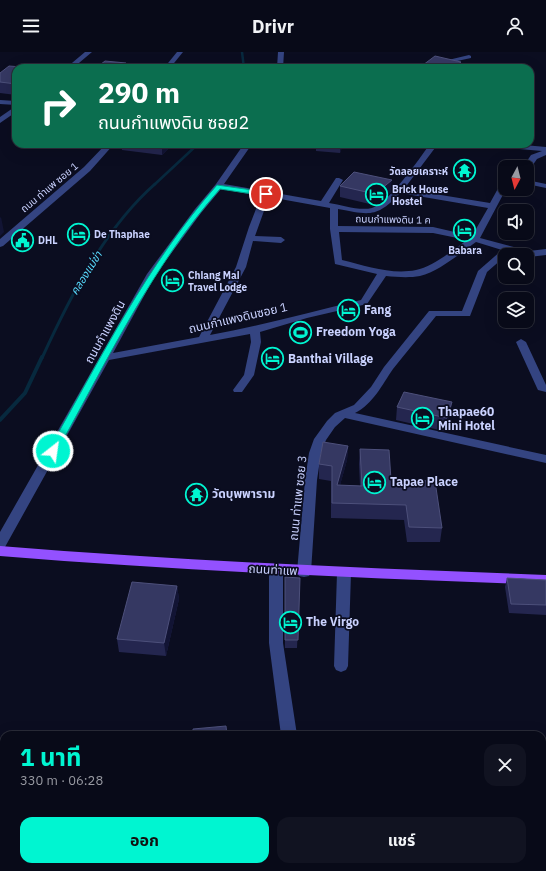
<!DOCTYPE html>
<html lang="th">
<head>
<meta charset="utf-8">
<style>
	:root { --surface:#080a18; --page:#111321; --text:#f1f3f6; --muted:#989aa2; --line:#292b37; --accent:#00f5d1 }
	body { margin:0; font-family:"IBM Plex Sans","Noto Sans Thai",sans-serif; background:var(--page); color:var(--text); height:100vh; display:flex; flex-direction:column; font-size:15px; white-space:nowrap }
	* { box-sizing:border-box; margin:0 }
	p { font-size:13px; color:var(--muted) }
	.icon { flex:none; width:22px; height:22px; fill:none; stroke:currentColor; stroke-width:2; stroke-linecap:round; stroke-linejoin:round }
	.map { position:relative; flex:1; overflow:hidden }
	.drawer { position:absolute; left:0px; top:679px; width:546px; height:140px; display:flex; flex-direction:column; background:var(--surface); border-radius:12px 12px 0 0; box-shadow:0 4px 16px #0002,0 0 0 1px var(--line) }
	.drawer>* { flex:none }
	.top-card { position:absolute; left:12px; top:12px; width:522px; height:84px; border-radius:12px; box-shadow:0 4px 16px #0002,0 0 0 1px var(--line); background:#0b6e4f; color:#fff; overflow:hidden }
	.needle { width:26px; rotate:187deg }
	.tools { position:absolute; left:498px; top:108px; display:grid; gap:8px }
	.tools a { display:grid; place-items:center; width:36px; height:36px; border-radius:8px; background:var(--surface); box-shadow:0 4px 16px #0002,0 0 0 1px var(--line); font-size:20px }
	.pin { position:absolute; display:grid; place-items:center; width:34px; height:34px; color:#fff; margin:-17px; border:2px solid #fff; border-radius:50%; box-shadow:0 1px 4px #0007 }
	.me { position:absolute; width:44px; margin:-22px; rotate:30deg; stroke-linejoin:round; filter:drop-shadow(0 0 3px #0008) }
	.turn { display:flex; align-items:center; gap:14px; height:84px; padding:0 20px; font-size:18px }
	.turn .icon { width:52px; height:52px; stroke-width:2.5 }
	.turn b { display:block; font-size:28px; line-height:34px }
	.round { display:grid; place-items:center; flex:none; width:42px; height:42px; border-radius:12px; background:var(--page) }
	.summary { display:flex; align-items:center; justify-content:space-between; height:68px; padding:0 20px }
	h1 { font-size:24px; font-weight:700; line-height:30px; color:var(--accent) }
	.primary-button { display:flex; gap:8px; margin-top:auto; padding:8px 20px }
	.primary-button a { flex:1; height:46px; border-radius:12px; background:var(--accent); color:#111; font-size:16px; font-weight:700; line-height:46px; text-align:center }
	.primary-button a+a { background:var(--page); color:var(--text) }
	header { display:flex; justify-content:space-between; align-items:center; height:52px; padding:0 20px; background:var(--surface); font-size:18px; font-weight:700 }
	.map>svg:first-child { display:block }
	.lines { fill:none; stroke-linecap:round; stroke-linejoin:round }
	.stream-far2 { stroke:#07293e; stroke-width:2.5 }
	.stream-far1 { stroke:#07293e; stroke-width:3 }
	.stream { stroke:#07293e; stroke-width:4 }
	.minor { fill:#344481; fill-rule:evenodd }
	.major { fill:#9351ff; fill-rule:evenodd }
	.wall { fill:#24264f }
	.shaded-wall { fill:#121434 }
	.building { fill:#353862; stroke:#4d507b }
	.route { fill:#00f5d1; stroke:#009f88 }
	.labels { text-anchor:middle; stroke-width:3.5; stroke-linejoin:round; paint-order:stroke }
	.far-poi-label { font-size:10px; font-weight:bold; fill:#cad2ff; stroke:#0b0d20; text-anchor:start }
	.far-street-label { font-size:10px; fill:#cad2ff; stroke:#0b0d20 }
	.far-water-label { font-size:11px; font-style:italic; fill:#58dcff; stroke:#0b0d20 }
	.poi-label { font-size:12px; font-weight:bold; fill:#cad2ff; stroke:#0b0d20; text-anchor:start }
	.street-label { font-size:12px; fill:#cad2ff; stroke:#0b0d20 }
</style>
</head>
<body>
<header><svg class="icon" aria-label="menu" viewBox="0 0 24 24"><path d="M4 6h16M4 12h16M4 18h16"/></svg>Drivr<svg class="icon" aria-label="person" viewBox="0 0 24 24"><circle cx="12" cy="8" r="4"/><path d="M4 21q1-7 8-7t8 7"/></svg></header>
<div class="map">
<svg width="546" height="819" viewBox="0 0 546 819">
	<rect width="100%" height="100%" fill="#0b0d20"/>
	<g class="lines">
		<path class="stream-far2" d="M 242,0 L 244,16
			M 154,133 L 198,92"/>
		<path class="stream-far1" d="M 42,306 C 70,245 104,177 155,132"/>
		<path class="stream" d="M 0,368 L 25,341 L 42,305"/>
		<path class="minor" d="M 85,0 L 92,0 L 73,16 L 66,16 Z
			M 177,0 L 183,0 L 170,16 L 164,16 Z
			M 278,0 L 284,0 L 283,16 L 277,16 Z
			M 469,3 L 471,4 L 471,6 L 448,11 L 439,16 L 431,16 L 444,9 Z
			M 0,48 L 16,49 L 16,53 L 0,52 Z
			M 16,54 L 16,60 L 0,71 L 0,65 Z
			M 106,92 L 114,92 L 90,119 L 3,194 L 0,195 L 0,187 L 84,115 Z
			M 244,92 L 252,92 L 224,132 L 321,149 L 336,126 L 339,126 L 343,128 L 329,151 C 342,153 359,159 372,156 C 389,151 419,107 430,92 L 438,92 L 404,137 L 490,151 L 501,131 L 505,129 L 506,137 L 480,186 L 529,199 L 546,197 L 546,203 L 529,205 L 527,203 L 510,200 L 487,220 L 470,264 L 436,264 C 422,282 407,299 393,317 C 382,333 373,352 355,361 L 546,403 L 546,411 L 345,366 L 335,375 L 326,388 L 321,401 L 317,428 L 311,520 L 309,524 L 304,525 L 299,524 L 297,520 L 305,428 L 309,401 L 314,387 L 327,369 L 335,361 L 354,353 L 371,335 L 384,315 L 429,259 L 462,259 L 478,219 L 502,198 L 476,190 C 460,201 440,219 420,224 C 409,226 397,225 386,224 L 367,252 L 307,266 L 260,280 L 261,290 L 254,323 L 242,340 L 234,340 L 233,338 L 244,323 L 251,290 L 250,282 L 109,308 L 5,495 L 0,497 L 0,480 L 147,222 L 195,157 L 216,132 ZM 221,137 L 261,144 L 249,175 L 236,215 L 199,285 L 113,301 L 156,222 L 201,161 ZM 400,141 L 488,156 L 472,184 L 433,175 L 338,174 L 338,157 C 370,163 377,166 400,141 ZM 269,145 L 330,156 L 330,177 L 335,212 L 377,222 L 361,248 C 310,260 261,274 210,283 L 246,215 L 253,189 L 281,191 L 285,188 L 281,185 L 255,184 ZM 339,180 L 433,181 L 467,188 C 454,197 433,215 416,218 C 392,223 366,214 342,208 Z
			M 482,92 L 513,92 L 546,95 L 546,103 L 537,107 L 530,117 L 527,117 L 527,115 L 523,115 L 531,103 L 542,99 L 486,94 Z
			M 527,128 L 546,132 L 546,136 L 527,132 Z
			M 521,287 L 526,290 L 546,333 L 546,340 L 538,338 L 537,336 L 516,290 Z
			M 276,513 L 281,514 L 283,518 L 283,591 L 297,683 L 281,683 L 269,591 L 269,518 L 271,514 Z
			M 344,516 L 349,517 L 351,521 L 348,614 L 346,618 L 341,620 L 336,618 L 334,614 L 337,521 L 339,517 Z
			M 49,815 L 71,815 L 69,819 L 47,819 Z
			M 351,815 L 370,815 L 372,819 L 353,819 Z"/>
		<path class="major" d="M 0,494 C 182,509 364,516 546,523 L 546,533 C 364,526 182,519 0,504 Z"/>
	</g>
	<path class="wall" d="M 16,16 L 16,43 L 0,41 L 0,21 Z
		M 121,92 L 173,92 L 162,103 L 122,98 Z
		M 316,92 L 343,92 L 340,101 L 316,99 Z
		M 340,134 L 391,140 L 374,153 L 340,145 Z
		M 452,350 L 450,363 L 444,379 L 396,368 L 397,355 Z
		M 348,394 L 347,408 L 340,433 L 360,434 L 359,412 L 360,397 L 391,428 L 442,476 L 440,490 L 407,490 L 404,468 L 331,466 L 331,429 L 319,427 L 319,412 Z
		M 285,525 L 300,526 L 297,596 L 285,596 Z
		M 507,526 L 546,528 L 546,563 L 509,561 L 505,535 Z
		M 177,534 L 179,547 L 166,604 L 119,600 L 117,587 Z
		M 268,815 L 303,815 L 294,819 L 269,819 Z"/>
	<path class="shaded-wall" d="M 461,10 L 460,16 L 453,16 Z
		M 126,11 L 127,16 L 120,16 Z
		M 162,92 L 173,92 L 162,103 Z
		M 340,92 L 343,92 L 340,101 Z
		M 392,128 L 391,140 L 374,153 L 375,142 Z
		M 1,165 L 4,180 L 0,184 L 0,166 Z
		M 452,350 L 450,363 L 444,379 L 447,366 Z
		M 348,394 L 347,408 L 336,448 L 337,433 Z
		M 177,534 L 179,547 L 166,604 L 164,591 Z
		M 546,804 L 546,819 L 542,815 L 542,806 Z
		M 273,815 L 303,815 L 294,819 L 273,819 Z"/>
	<path class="building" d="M 435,4 L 461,10 L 453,16 L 419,16 Z
		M 105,9 L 126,11 L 120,16 L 96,16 Z
		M 9,14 L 35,16 L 16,16 L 16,32 L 0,30 L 0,21 Z
		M 72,14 L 86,16 L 69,16 Z
		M 354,120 L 392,128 L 375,142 L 340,134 Z
		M 404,340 L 452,350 L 447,366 L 397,355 Z
		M 323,390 L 348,394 L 337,433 L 362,434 L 360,397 L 389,398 L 391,428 L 435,429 L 442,476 L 409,475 L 406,453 L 332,451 L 332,414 L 319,412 Z
		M 285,525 L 300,526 L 298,588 L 285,588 Z
		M 507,526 L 546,528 L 546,553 L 511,552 Z
		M 132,530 L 177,534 L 164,591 L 117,587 Z
		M 226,674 L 227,683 L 193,683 L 193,677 Z
		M 542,766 L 546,772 L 546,804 L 542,806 Z
		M 542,810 L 546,816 L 546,819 L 405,819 L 404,817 L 410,815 L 442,815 L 444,818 L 451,815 L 542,815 Z"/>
	<path class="route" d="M 217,133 L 266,140 L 270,142 L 266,144 L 220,137 C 152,214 107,309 57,399 L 53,402 L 50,401 L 48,399 C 100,308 147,212 217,133 Z"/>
	<defs>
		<symbol id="temple-ring" viewBox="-11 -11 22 22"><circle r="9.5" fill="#0b0d20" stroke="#00f5d1" stroke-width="1.5"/><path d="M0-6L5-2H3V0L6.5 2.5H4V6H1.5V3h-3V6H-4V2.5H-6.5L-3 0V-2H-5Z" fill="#00f5d1"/></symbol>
		<symbol id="hotel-ring" viewBox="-11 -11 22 22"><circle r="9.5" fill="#0b0d20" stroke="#00f5d1" stroke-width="1.5"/><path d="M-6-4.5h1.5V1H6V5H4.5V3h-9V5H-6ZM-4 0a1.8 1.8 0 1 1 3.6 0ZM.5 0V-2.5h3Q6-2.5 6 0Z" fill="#00f5d1"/></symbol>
		<symbol id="civic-ring" viewBox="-11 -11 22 22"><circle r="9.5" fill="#0b0d20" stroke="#00f5d1" stroke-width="1.5"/><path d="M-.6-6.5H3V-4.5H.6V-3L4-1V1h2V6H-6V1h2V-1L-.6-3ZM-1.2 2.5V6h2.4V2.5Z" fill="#00f5d1"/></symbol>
		<symbol id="stadium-ring" viewBox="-11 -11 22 22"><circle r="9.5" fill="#0b0d20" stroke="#00f5d1" stroke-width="1.5"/><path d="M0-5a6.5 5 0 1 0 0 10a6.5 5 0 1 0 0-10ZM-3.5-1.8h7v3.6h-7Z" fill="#00f5d1"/></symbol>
	</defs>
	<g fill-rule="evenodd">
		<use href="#temple-ring" x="452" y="106" width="25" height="25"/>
		<use href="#hotel-ring" x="364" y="130" width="25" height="25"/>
		<use href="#hotel-ring" x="452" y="166" width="25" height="25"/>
		<use href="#hotel-ring" x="66" y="170" width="25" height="25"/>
		<use href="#civic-ring" x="10" y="176" width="25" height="25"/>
		<use href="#hotel-ring" x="160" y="216" width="25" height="25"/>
		<use href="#hotel-ring" x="336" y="246" width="25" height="25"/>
		<use href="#stadium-ring" x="288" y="268" width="25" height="25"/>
		<use href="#hotel-ring" x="260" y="294" width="25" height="25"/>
		<use href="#hotel-ring" x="410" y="354" width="25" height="25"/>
		<use href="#hotel-ring" x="362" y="418" width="25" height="25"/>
		<use href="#temple-ring" x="184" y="430" width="25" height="25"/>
		<use href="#hotel-ring" x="278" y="558" width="25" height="25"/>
	</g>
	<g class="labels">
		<g class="far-poi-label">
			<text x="448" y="123" text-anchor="end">วัดลอยเคราะห์</text>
			<text x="392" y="141">Brick House<tspan x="392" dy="12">Hostel</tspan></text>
			<text x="94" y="186">De Thaphae</text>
			<text x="38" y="192">DHL</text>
			<text x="465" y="202" text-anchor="middle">Babara</text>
			<text x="188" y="227">Chiang Mai<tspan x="188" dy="12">Travel Lodge</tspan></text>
		</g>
		<g class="far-street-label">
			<text transform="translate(49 135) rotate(-40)" y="4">ถนน ท่าแพ ซอย 1</text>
			<text transform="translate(393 167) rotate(1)" y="4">ถนนกำแพงดิน 1 ค</text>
		</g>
		<g class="far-water-label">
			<text transform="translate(86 221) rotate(-58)" y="4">คลองแม่ข่า</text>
		</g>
		<g class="poi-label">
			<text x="364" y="262">Fang</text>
			<text x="316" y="284">Freedom Yoga</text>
			<text x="288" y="311">Banthai Village</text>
			<text x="438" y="364">Thapae60<tspan x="438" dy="14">Mini Hotel</tspan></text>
			<text x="390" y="434">Tapae Place</text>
			<text x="212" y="446">วัดบุพพาราม</text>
			<text x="306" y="574">The Virgo</text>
		</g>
		<g class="street-label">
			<text transform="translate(238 266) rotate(-13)" y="4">ถนนกำแพงดินซอย 1</text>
			<text transform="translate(105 280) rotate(-61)" y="4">ถนนกำแพงดิน</text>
			<text transform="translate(298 446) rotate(-84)" y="4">ถนน ท่าแพ ซอย 3</text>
			<text transform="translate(273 518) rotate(3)" y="4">ถนนท่าแพ</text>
		</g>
	</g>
</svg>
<div class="tools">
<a><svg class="needle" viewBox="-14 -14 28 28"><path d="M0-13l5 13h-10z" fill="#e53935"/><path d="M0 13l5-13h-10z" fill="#989aa2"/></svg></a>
<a><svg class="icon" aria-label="sound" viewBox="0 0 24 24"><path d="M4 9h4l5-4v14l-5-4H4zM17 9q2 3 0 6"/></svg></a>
<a><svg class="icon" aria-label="search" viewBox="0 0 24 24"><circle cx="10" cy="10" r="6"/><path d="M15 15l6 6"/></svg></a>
<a><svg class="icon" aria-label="layers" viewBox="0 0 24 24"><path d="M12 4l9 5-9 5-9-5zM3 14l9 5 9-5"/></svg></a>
</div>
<div class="pin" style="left:266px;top:142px;background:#d93025"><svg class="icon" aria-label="arrive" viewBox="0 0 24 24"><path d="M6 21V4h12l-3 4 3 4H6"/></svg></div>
<svg class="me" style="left:53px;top:399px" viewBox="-20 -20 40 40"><circle r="17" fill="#00f5d1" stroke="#fff" stroke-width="3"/><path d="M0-11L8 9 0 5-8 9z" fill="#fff"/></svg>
<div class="top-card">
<div class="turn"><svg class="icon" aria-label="right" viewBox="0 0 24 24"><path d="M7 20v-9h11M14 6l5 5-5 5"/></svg><div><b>290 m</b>ถนนกำแพงดิน ซอย2</div></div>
</div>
<section class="drawer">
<div class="summary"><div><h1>1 นาที</h1><p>330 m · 06:28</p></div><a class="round"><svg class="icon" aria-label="close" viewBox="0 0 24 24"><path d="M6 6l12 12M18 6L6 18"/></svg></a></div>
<div class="primary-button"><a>ออก</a><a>แชร์</a></div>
</section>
</div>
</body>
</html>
